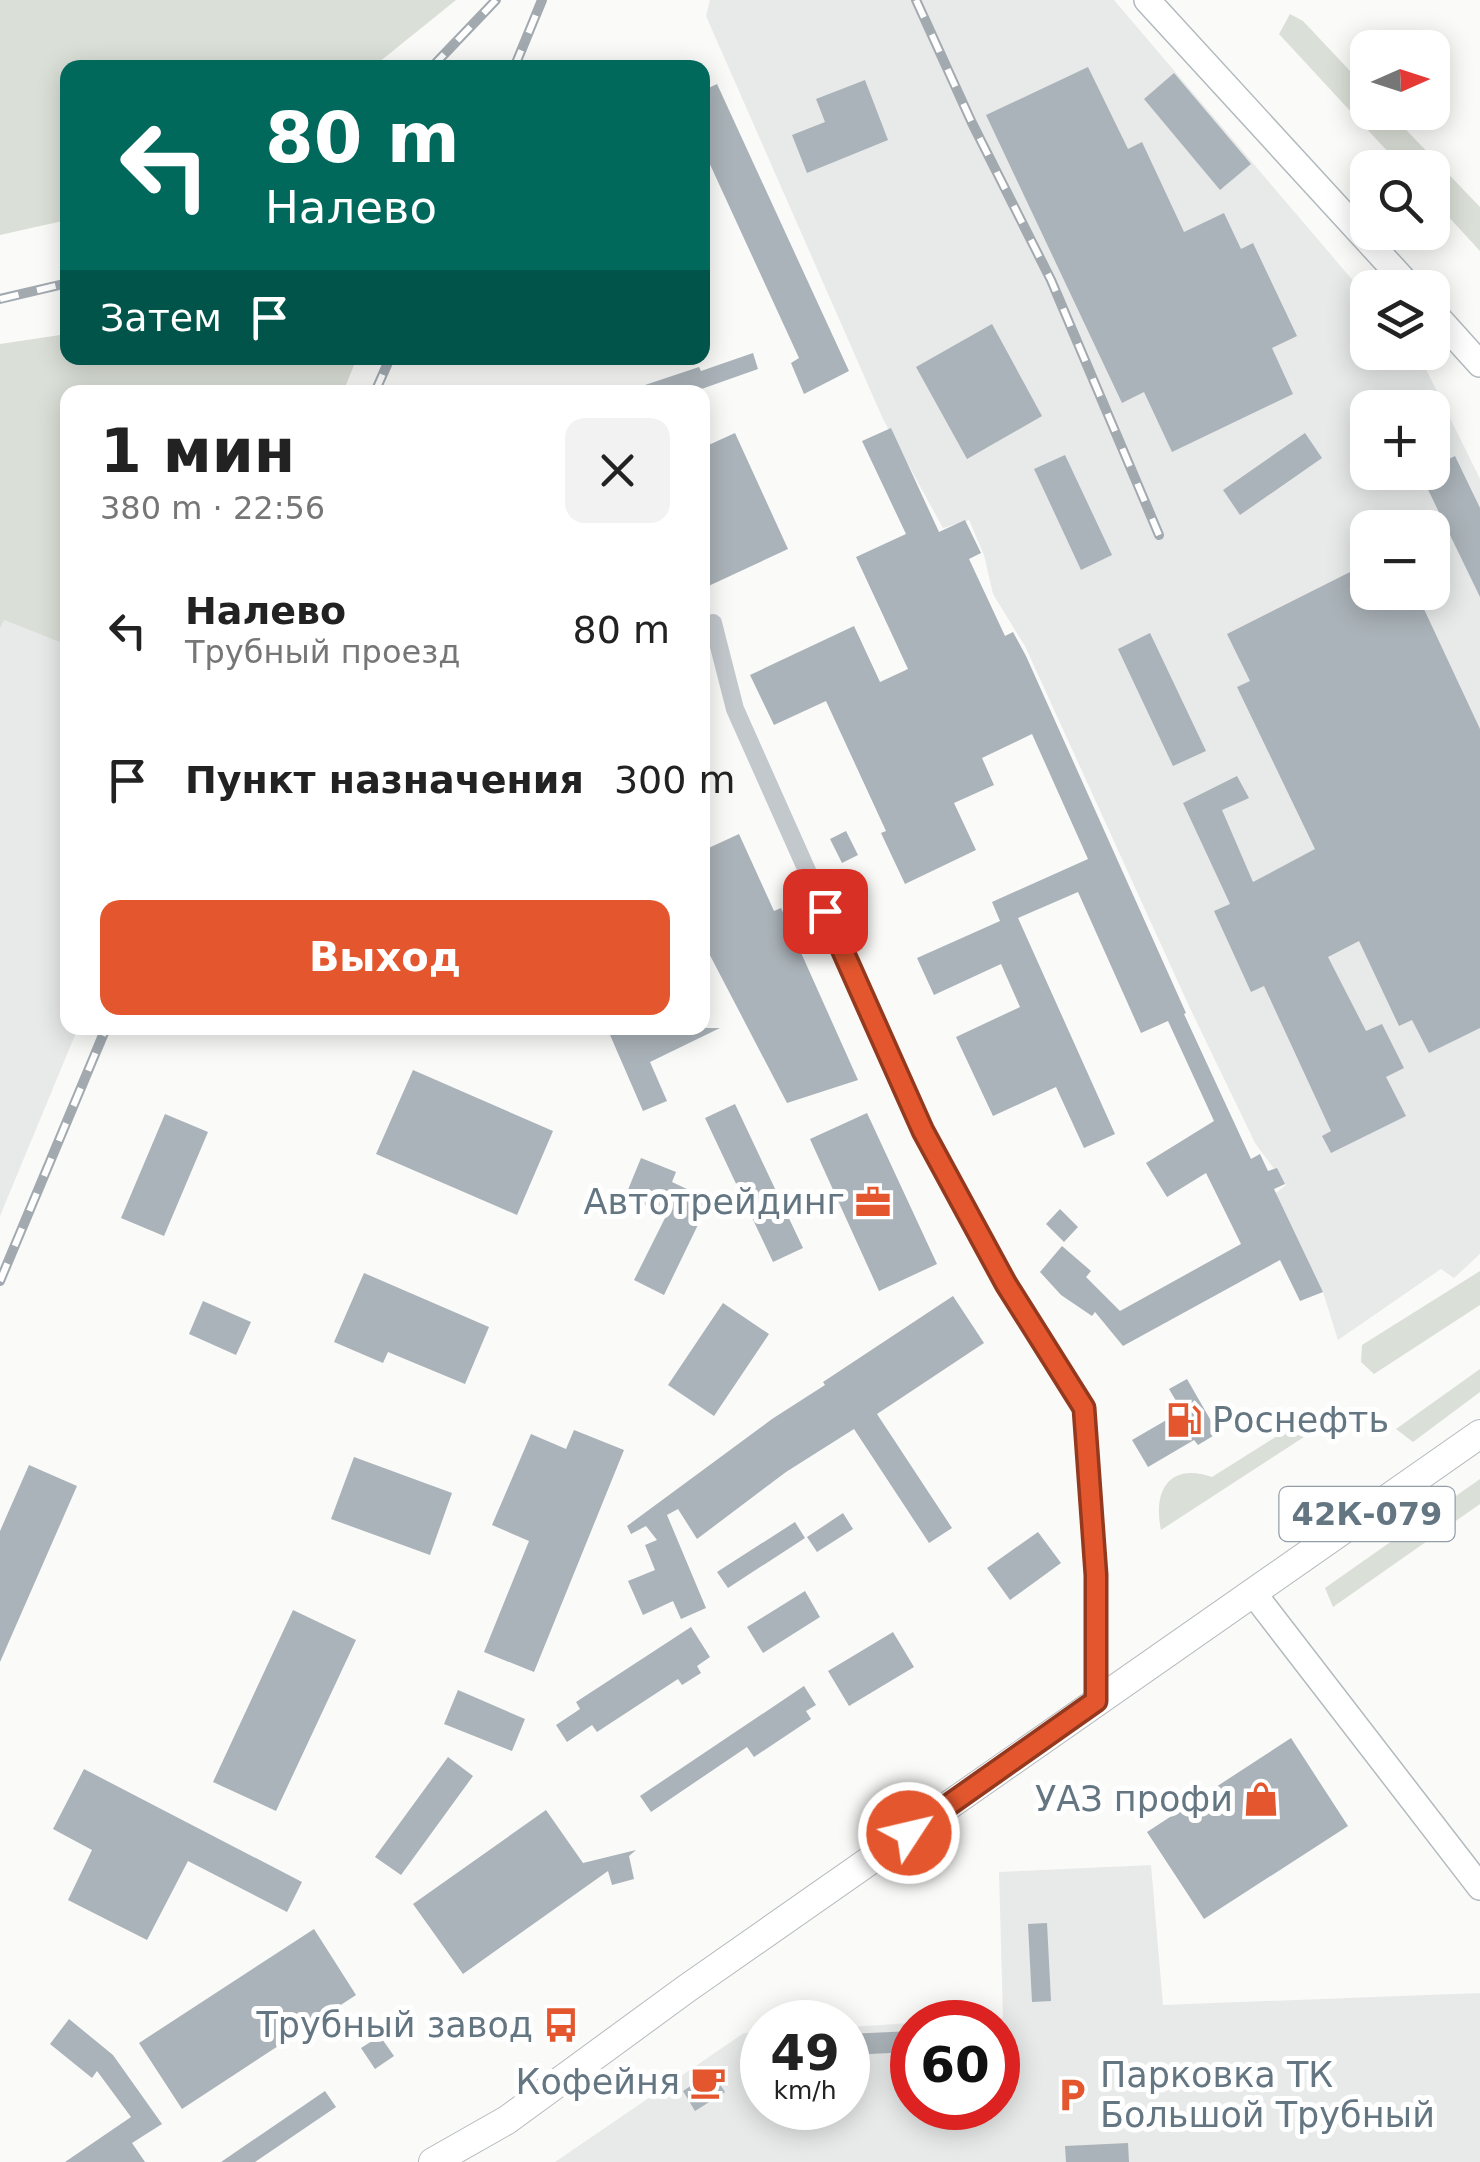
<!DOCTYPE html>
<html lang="ru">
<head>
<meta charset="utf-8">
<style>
	:root { --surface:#fff; --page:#f2f2f2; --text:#222; --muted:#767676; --accent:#e4572e }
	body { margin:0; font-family:"DejaVu Sans",sans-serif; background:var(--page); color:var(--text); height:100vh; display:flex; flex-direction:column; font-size:38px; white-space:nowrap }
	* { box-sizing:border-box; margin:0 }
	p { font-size:32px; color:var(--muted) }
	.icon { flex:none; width:55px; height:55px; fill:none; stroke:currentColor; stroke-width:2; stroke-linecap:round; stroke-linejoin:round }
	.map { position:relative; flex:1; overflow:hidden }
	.sheet { position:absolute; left:60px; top:385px; width:650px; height:650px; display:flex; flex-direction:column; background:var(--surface); border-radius:20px; box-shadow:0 5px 25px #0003 }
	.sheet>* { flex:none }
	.banner { position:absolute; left:60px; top:60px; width:650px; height:305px; border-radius:20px; box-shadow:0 5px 25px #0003; background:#00695c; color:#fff; overflow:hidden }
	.needle { width:65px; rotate:87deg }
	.controls { position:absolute; left:1350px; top:30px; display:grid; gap:20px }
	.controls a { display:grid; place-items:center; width:100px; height:100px; border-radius:20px; background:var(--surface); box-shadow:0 5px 25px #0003; font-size:50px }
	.speed { position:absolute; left:740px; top:2000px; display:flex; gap:20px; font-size:50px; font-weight:700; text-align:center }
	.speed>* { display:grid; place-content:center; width:130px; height:130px; border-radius:50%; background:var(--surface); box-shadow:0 5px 25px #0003; line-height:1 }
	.speed small { font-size:25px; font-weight:400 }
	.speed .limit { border:15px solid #d22; background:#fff; color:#111 }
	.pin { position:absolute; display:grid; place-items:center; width:85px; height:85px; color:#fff; margin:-42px; border-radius:20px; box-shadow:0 5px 15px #0006 }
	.me { position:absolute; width:110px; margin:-55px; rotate:55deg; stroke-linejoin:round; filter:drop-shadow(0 0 8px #0008) }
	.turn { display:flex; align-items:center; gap:35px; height:210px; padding:0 40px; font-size:45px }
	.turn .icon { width:130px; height:130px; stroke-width:2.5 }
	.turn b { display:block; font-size:70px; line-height:85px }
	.then { display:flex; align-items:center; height:95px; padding:0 40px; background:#0003; gap:20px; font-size:38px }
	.round { display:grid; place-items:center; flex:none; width:105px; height:105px; border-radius:20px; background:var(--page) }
	.headline { display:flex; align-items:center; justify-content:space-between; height:170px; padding:0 40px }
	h1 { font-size:60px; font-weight:700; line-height:75px }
	.button { display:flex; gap:20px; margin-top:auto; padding:20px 40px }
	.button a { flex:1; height:115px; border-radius:20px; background:var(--accent); color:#fff; font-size:40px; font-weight:700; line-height:115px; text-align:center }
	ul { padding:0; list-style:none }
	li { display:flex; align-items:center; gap:30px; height:150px; padding:0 40px }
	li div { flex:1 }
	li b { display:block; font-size:38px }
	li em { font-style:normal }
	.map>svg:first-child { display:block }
	.built { fill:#e8e9e9; fill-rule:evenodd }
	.green { fill:#dadfd7 }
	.building { fill:#aab3b9 }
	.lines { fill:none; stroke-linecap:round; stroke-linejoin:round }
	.secondary-casing { stroke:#b3babf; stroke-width:28 }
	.primary-casing { stroke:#b5babe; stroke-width:30 }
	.street { stroke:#c3c8cc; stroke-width:18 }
	.secondary { stroke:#fff; stroke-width:25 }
	.primary { stroke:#fff; stroke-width:28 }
	.rail-casing { stroke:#a2aab0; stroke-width:10 }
	.rail { stroke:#fff; stroke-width:6; stroke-dasharray:19; stroke-linecap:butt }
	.route-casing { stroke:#94391e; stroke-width:25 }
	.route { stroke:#e4572e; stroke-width:18 }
	.labels { text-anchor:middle; stroke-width:10; stroke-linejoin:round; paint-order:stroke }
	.shield { fill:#fff; stroke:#939fa8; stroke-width:2.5 }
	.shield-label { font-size:32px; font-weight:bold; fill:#657683 }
	.poi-label { font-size:35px; fill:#657683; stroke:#fff; text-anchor:end }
</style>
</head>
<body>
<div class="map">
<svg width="1480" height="2162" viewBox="0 0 1480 2162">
	<rect width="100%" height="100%" fill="#fafaf8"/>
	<path class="built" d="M 710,0 L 1114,0 L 1367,297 L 1368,352 L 1414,353 L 1423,363 L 1480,479 L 1480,1254 L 1454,1278 L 1441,1269 L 1338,1340 L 1323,1292 L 1276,1193 L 1286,1185 L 1255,1143 L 1189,1006 L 1025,646 L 993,594 L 984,555 L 969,520 L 943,528 L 883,419 L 706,16 ZM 1368,408 L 1432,408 L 1432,472 L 1368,472 ZM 1368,528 L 1432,528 L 1432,592 L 1368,592 Z
		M 4,620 L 67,645 L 68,1028 L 78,1028 L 0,1216 L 0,629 Z
		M 1151,1865 L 1163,2005 L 1480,1993 L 1480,2162 L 555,2162 L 744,2033 L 762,2032 L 762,2108 L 848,2108 L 848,2027 L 912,2023 L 912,2108 L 998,2108 L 998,2022 L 926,2022 L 1003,2018 L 999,1872 Z"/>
	<path class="green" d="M 0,0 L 456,0 L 373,67 L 68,68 L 67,220 L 0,235 Z
		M 1290,14 L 1303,21 L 1367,89 L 1368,112 L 1390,113 L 1480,207 L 1480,251 L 1433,200 L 1432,168 L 1402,167 L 1279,34 Z
		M 67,334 L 68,358 L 357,358 L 343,392 L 68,392 L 67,645 L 4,620 L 0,629 L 0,344 Z
		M 1480,1271 L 1480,1305 L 1374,1374 L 1361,1362 L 1362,1345 Z
		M 1480,1369 L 1480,1392 L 1413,1442 L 1396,1429 Z
		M 1289,1432 L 1304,1437 L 1161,1530 C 1153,1492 1168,1462 1212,1477 L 1282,1433 Z
		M 1480,1479 L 1480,1504 L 1333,1607 L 1325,1588 Z"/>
	<path class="building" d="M 1088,67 L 1128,149 L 1142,142 L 1184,232 L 1224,213 L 1241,249 L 1253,243 L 1297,336 L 1272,348 L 1293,394 L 1172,452 L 1144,392 L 1122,403 L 986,115 Z
		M 1174,73 L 1251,164 L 1220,190 L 1144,99 Z
		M 865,80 L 888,140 L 807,173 L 792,135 L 825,122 L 816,99 Z
		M 717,84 L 849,371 L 804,394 L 791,363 L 799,358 L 702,147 L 702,91 Z
		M 992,324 L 1042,416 L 967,459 L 916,367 Z
		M 753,353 L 758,369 L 693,392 L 630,392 L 630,390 L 699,367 L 701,371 Z
		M 891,428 L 939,532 L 965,520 L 981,553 L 969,559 L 1005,636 L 1013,632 L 1026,656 L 1186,1013 L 1184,1014 L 1251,1159 L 1260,1154 L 1268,1171 L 1277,1168 L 1285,1184 L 1274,1189 L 1323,1292 L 1300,1301 L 1280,1260 L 1123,1346 L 1095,1312 L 1092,1316 L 1061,1295 L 1040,1272 L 1062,1246 L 1091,1271 L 1086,1277 L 1120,1311 L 1241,1244 L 1206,1173 L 1167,1197 L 1146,1163 L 1214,1121 L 1168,1021 L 1141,1033 L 1078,892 L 1018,918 L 1115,1134 L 1084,1148 L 1056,1087 L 993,1116 L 956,1037 L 1020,1007 L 1001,964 L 934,995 L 917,958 L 1000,921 L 992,902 L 1088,859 L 1032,734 L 982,758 L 994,785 L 954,803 L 976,850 L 905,884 L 881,833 L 886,831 L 826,701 L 774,725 L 750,675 L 854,626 L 880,682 L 908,669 L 856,557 L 906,534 L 862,441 Z
		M 735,433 L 788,549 L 702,589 L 702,448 Z
		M 1305,433 L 1322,458 L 1240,515 L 1223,490 Z
		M 1065,455 L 1112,555 L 1081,570 L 1034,469 Z
		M 1455,456 L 1480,508 L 1480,597 L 1420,473 L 1432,472 L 1432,467 Z
		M 1368,563 L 1368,592 L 1416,592 L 1480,729 L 1480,1028 L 1429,1053 L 1412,1020 L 1399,1026 L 1359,941 L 1328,957 L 1366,1031 L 1382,1024 L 1404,1068 L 1386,1077 L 1406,1116 L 1331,1153 L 1322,1136 L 1331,1131 L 1264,986 L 1251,992 L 1214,911 L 1230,904 L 1183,803 L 1237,776 L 1249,798 L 1222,810 L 1253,882 L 1315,849 L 1237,687 L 1250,681 L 1227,634 Z
		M 1150,633 L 1206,751 L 1173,766 L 1118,649 Z
		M 846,831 L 858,855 L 842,863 L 830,839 Z
		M 739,834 L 774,911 L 781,908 L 858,1080 L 787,1103 L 702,940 L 702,851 Z
		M 607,1028 L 720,1028 L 650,1062 L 667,1101 L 643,1111 Z
		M 413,1070 L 553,1131 L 517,1215 L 376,1154 Z
		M 735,1104 L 803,1248 L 773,1262 L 705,1118 Z
		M 867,1113 L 937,1264 L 879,1291 L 810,1139 Z
		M 165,1114 L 208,1132 L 164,1236 L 121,1218 Z
		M 641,1158 L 676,1172 L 672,1182 L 710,1200 L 664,1295 L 634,1280 L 667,1214 L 625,1197 Z
		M 1060,1209 L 1078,1227 L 1064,1242 L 1046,1224 Z
		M 364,1273 L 489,1327 L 465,1384 L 388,1352 L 383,1363 L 334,1342 Z
		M 953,1296 L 984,1343 L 877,1414 L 952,1528 L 929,1543 L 854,1429 L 786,1472 L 697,1539 L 678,1509 L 667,1515 L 706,1608 L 681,1619 L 673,1601 L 643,1615 L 628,1581 L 655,1570 L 645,1545 L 657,1540 L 646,1526 L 631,1534 L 627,1526 L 772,1419 L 825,1385 L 823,1382 Z
		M 203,1301 L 251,1322 L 236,1355 L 189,1334 Z
		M 723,1303 L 769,1334 L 714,1416 L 668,1385 Z
		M 1187,1379 L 1218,1433 L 1198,1445 L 1194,1440 L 1148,1467 L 1132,1440 L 1182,1411 L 1169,1389 Z
		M 574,1430 L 624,1450 L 534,1672 L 484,1652 L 529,1541 L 492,1525 L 531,1434 L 566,1449 Z
		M 354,1457 L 452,1493 L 430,1555 L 331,1519 Z
		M 29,1465 L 77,1486 L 0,1662 L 0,1531 Z
		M 843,1513 L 853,1529 L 817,1552 L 807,1537 Z
		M 795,1522 L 805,1538 L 728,1588 L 717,1572 Z
		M 1038,1532 L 1061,1563 L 1010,1600 L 987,1568 Z
		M 805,1591 L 820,1617 L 763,1653 L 747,1627 Z
		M 293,1610 L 356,1640 L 276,1811 L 213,1782 Z
		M 691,1627 L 710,1657 L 697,1666 L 701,1673 L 682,1685 L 678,1679 L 597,1732 L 592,1725 L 567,1742 L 556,1725 L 580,1709 L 576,1702 Z
		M 893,1632 L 914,1667 L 849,1706 L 828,1671 Z
		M 804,1686 L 816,1705 L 806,1711 L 811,1719 L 754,1757 L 747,1747 L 651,1812 L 640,1796 Z
		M 458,1690 L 525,1719 L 512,1751 L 444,1724 Z
		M 1291,1738 L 1348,1826 L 1204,1919 L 1147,1832 Z
		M 448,1757 L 473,1776 L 401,1875 L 375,1857 Z
		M 84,1769 L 302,1882 L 287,1912 L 188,1861 L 147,1940 L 68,1900 L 92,1850 L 53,1829 Z
		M 546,1810 L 583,1863 L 636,1850 L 629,1856 L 634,1879 L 612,1885 L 608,1871 L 463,1974 L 413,1904 Z
		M 1047,1923 L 1051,2001 L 1032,2002 L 1028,1924 Z
		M 314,1929 L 356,1995 L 182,2109 L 139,2043 Z
		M 69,2019 L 113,2055 L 162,2124 L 132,2143 L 145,2162 L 65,2162 L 131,2117 L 97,2071 L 92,2078 L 50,2044 Z
		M 912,2031 L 912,2052 L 848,2055 L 848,2034 Z
		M 380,2036 L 394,2056 L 375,2069 L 361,2048 Z
		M 712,2072 L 725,2092 L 695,2111 L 683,2091 Z
		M 325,2091 L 336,2107 L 255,2162 L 221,2162 Z
		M 1128,2143 L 1129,2162 L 1066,2162 L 1065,2146 Z"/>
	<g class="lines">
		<defs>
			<path id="secondary" d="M 1147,0 L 1411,288
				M 1432,311 L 1480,364
				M 1254,1594 L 1480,1887"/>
			<path id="primary" d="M 433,2162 L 507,2120 L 686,1989 L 1480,1434"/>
		</defs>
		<use href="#secondary" class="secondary-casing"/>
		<use href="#primary" class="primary-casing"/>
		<path class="street" d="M 713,623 L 735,709 L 923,1131 L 1007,1284 L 1084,1408 L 1096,1575 L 1096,1701"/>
		<use href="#secondary" class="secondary"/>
		<use href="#primary" class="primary"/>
		<defs>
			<path id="rail" d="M 916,0 L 972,123 L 1051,280 L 1159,535
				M 431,68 L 496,0
				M 514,68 L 542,0
				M 0,299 L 68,283
				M 375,392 L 390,358
				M 0,1281 L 106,1028"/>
		</defs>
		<use href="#rail" class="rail-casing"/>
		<use href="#rail" class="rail"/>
	</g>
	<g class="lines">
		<defs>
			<path id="route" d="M 825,911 L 923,1131 L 1006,1284 L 1084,1408 L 1096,1575 L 1096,1701 L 909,1833"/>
		</defs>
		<use href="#route" class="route-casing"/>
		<use href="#route" class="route"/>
	</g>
	<defs>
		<symbol id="office-bare" viewBox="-9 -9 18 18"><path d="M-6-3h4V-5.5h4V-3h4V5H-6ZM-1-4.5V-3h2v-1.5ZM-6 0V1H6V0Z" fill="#e4572e" stroke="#fff" stroke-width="2.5" paint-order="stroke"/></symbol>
		<symbol id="fuel-bare" viewBox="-9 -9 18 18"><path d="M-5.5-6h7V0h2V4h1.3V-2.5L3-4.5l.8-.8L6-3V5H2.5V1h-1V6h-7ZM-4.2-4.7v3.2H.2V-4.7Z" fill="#e4572e" stroke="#fff" stroke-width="2.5" paint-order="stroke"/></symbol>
		<symbol id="shop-bare" viewBox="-9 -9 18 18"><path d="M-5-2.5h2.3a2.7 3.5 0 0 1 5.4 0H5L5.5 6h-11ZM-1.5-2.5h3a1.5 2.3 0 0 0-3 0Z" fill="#e4572e" stroke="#fff" stroke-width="2.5" paint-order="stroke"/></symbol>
		<symbol id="bus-bare" viewBox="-9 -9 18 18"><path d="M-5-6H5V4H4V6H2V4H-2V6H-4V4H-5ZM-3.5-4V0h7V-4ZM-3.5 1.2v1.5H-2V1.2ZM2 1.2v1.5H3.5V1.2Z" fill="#e4572e" stroke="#fff" stroke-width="2.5" paint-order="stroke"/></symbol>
		<symbol id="cafe-bare" viewBox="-9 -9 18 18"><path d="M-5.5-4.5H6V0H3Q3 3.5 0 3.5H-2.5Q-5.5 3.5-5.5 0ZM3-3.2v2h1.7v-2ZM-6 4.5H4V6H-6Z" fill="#e4572e" stroke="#fff" stroke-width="2.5" paint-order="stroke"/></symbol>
		<symbol id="parking-bare" viewBox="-9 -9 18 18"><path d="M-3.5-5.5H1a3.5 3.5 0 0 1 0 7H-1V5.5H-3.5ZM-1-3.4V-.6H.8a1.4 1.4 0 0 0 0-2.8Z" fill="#e4572e" stroke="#fff" stroke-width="2.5" paint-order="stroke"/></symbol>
	</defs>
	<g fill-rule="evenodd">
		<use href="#office-bare" x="848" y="1177" width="50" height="50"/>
		<use href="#fuel-bare" x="1159" y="1395" width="50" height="50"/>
		<use href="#shop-bare" x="1236" y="1774" width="50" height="50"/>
		<use href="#bus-bare" x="536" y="2000" width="50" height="50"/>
		<use href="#cafe-bare" x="683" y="2057" width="50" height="50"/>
		<use href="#parking-bare" x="1047" y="2070" width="50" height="50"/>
	</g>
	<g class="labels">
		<rect class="shield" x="1279.5" y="1487" width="175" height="54" rx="8"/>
		<g class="shield-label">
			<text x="1367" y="1525">42К-079</text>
		</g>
		<g class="poi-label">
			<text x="845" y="1214">Автотрейдинг</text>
			<text x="1212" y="1432" text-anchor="start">Роснефть</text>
			<text x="1233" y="1811">УАЗ профи</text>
			<text x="533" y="2037">Трубный завод</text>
			<text x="1100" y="2087" text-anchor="start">Парковка ТК<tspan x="1100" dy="40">Большой Трубный</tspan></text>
			<text x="680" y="2094">Кофейня</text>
		</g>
	</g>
</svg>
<div class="controls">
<a><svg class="needle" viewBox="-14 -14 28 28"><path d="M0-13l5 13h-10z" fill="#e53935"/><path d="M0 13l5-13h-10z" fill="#767676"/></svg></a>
<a><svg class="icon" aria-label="search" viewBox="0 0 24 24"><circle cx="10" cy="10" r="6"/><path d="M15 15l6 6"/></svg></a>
<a><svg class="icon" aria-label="layers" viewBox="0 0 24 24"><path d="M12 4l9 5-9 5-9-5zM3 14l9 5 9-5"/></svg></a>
<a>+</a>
<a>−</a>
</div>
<div class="speed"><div>49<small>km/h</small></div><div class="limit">60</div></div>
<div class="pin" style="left:825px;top:911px;background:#d93025"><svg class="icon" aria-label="arrive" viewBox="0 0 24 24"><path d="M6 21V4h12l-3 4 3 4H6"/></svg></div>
<svg class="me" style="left:909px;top:1833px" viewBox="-20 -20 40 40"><circle r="17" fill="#e4572e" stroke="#fff" stroke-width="3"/><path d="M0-11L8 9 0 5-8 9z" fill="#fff"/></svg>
<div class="banner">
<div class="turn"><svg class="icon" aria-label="left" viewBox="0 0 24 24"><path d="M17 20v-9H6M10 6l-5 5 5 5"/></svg><div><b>80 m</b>Налево</div></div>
<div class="then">Затем<svg class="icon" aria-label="arrive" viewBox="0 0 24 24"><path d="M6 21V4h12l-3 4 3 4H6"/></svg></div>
</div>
<section class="sheet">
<div class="headline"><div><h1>1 мин</h1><p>380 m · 22:56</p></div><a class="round"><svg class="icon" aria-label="close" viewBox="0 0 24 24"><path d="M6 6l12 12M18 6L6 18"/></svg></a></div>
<ul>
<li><svg class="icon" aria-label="left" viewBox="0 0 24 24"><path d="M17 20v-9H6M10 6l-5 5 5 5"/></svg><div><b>Налево</b><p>Трубный проезд</p></div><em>80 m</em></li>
<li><svg class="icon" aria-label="arrive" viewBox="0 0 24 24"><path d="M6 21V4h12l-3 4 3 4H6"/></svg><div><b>Пункт назначения</b></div><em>300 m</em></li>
</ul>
<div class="button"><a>Выход</a></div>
</section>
</div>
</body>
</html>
